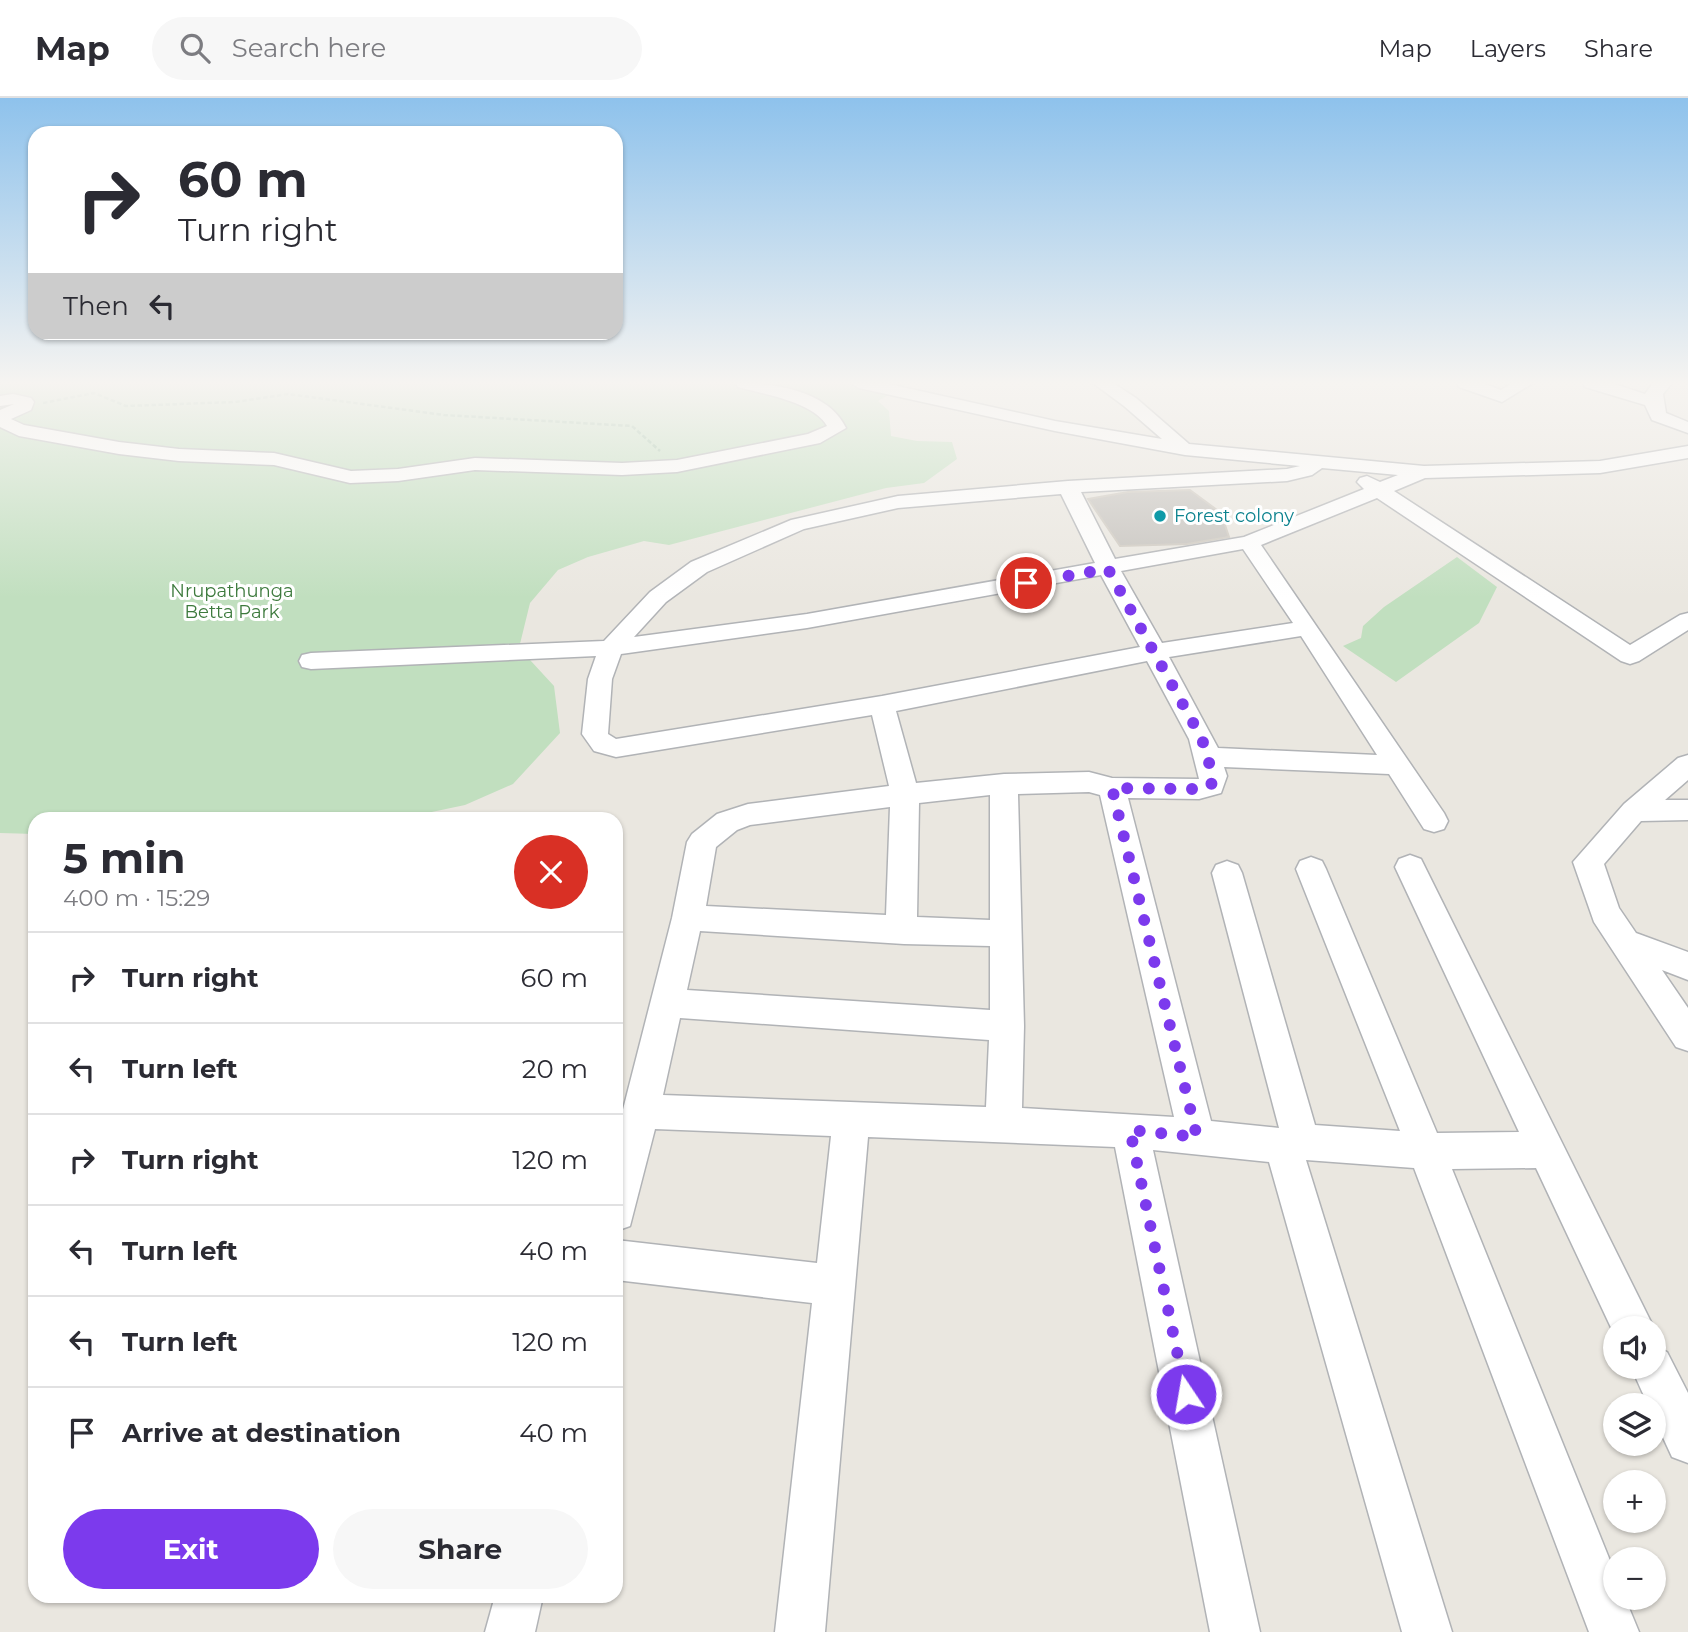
<!DOCTYPE html>
<html lang="en">
<head>
<meta charset="utf-8">
<style>
	:root { --surface:#fff; --page:#f7f7f7; --text:#2b2b33; --muted:#7c7c81; --line:#e1e1e2; --accent:#7c3aed }
	body { margin:0; font-family:Montserrat,sans-serif; background:var(--page); color:var(--text); height:100vh; display:flex; flex-direction:column; font-size:26px; white-space:nowrap }
	* { box-sizing:border-box; margin:0 }
	p { font-size:23px; color:var(--muted) }
	.icon { flex:none; width:38px; height:38px; fill:none; stroke:currentColor; stroke-width:2; stroke-linecap:round; stroke-linejoin:round }
	.map { position:relative; flex:1; overflow:hidden }
	.panel { position:absolute; left:28px; top:714px; width:595px; height:791px; display:flex; flex-direction:column; background:var(--surface); border-radius:21px; box-shadow:0 2px 5px #0004 }
	.panel>* { flex:none }
	.guide { position:absolute; left:28px; top:28px; width:595px; height:214px; border-radius:21px; box-shadow:0 2px 5px #0004; background:#fff; color:var(--text); overflow:hidden }
	.buttons { position:absolute; left:1603px; top:1218px; display:grid; gap:14px }
	.buttons a { display:grid; place-items:center; width:63px; height:63px; border-radius:50%; background:var(--surface); box-shadow:0 2px 5px #0004; font-size:35px }
	.pin { position:absolute; display:grid; place-items:center; width:60px; height:60px; color:#fff; margin:-30px; border:4px solid #fff; border-radius:50%; box-shadow:0 2px 7px #0007 }
	.me { position:absolute; width:77px; margin:-38px; rotate:348deg; stroke-linejoin:round; filter:drop-shadow(0 0 5px #0008) }
	.turn { display:flex; align-items:center; gap:24px; height:147px; padding:0 35px; font-size:32px }
	.turn .icon { width:91px; height:91px; stroke-width:2.5 }
	.turn b { display:block; font-size:49px; line-height:60px }
	.then { display:flex; align-items:center; height:66px; padding:0 35px; background:#0003; gap:14px; font-size:26px }
	.round { display:grid; place-items:center; flex:none; width:74px; height:74px; border-radius:37px; background:var(--page) }
	.summary { display:flex; align-items:center; justify-content:space-between; height:119px; padding:0 35px }
	h1 { font-size:42px; font-weight:700; line-height:52px }
	.button { display:flex; gap:14px; margin-top:auto; padding:14px 35px }
	.button a { flex:1; height:80px; border-radius:42px; background:var(--accent); color:#fff; font-size:28px; font-weight:700; line-height:80px; text-align:center }
	.button a+a { background:var(--page); color:var(--text) }
	ul { padding:0; list-style:none }
	li { display:flex; align-items:center; gap:21px; height:91px; padding:0 35px; border-top:2px solid var(--line) }
	li div { flex:1 }
	li b { display:block; font-size:26px }
	li em { font-style:normal }
	header { display:flex; align-items:center; gap:42px; box-sizing:border-box; height:98px; padding:0 35px; background:var(--surface); border-bottom:2px solid var(--line) }
	header strong { font-size:33px }
	nav { display:flex; gap:38px; margin-inline-start:auto; font-size:24px }
	.search { width:490px; height:63px; background:var(--page); display:flex; align-items:center; gap:18px; box-sizing:border-box; padding:0 24px; border-radius:38px; color:var(--muted); font-size:26px }
	.map>svg:first-child { display:block }
	.green { fill:#c1dfbf }
	.building { fill:#c5c2bd; stroke:#cec9c0; stroke-width:2 }
	.lines { fill:none; stroke-linecap:round; stroke-linejoin:round }
	.minor-casing { stroke:#b1b3b6; stroke-width:3 }
	.path { stroke:#9abfa3; stroke-width:2.5; stroke-dasharray:4.5 2.5; stroke-linecap:butt }
	.minor { fill:#fff; fill-rule:evenodd }
	.route { stroke:#7c3aed; stroke-width:12; stroke-dasharray:0 21.6 }
	.culture-dot { fill:#0f9aa8; stroke:#fff; stroke-width:2.5 }
	.labels { text-anchor:middle; stroke-width:6; stroke-linejoin:round; paint-order:stroke }
	.far-culture-label { font-size:18px; fill:#0d838f; stroke:#fff; text-anchor:start }
	.far-park-label { font-size:18px; fill:#3d7a3d; stroke:#fff }
</style>
</head>
<body>
<header>
<strong>Map</strong>
<div class="search"><svg class="icon" aria-label="search" viewBox="0 0 24 24"><circle cx="10" cy="10" r="6"/><path d="M15 15l6 6"/></svg>Search here</div>
<nav><a>Map</a><a>Layers</a><a>Share</a></nav>
</header>
<div class="map">
<svg width="1688" height="1534" viewBox="0 0 1688 1534">
	<rect width="100%" height="100%" fill="#eae7e0"/>
	<path class="green" d="M 0,285 L 909,285 L 878,303 L 889,313 L 891,338 L 917,343 L 952,344 L 957,361 L 924,385 L 886,390 L 669,447 L 644,443 L 588,459 L 558,472 L 530,505 L 519,550 L 554,588 L 560,635 L 513,686 L 465,707 L 427,715 L 317,721 L 35,721 L 35,736 L 0,735 Z
		M 1457,459 L 1497,489 L 1479,525 L 1396,584 L 1343,548 L 1361,540 L 1363,528 L 1384,509 Z"/>
	<path class="building" d="M 1190,392 L 1221,415 L 1229,439 L 1187,446 L 1120,448 L 1088,401 L 1128,394 Z"/>
	<g class="lines">
		<defs>
			<path id="minor" d="M 736,285 C 773,285 828,292 846,330 L 820,345 L 677,374 L 622,377 L 475,372 L 398,383 L 350,385 L 274,367 L 179,363 L 119,356 L 19,338 L 0,329 L 0,312 L 14,306 L 0,308 L 0,298 L 13,296 L 31,300 L 34,304 L 31,312 L 11,321 L 24,327 L 119,344 L 179,351 L 274,355 L 351,373 L 398,371 L 475,360 L 622,365 L 677,362 L 808,336 L 827,328 C 814,304 763,296 738,289 Z
				M 851,285 L 884,285 L 1055,323 L 1162,341 L 1124,308 L 1093,285 L 1113,285 L 1136,300 L 1189,346 L 1424,368 L 1600,363 L 1688,348 L 1688,360 L 1600,375 L 1425,380 L 1394,393 L 1630,547 L 1680,517 L 1688,515 L 1688,532 L 1639,563 L 1630,566 L 1621,563 L 1377,400 L 1261,447 L 1444,715 L 1448,723 L 1444,731 L 1434,734 L 1424,731 L 1389,676 L 1224,669 L 1227,678 L 1221,695 L 1199,701 L 1128,700 L 1211,1023 L 1279,1030 L 1212,775 L 1216,767 L 1227,763 L 1238,767 L 1242,775 L 1315,1027 L 1400,1033 L 1296,771 L 1300,763 L 1311,759 L 1322,763 L 1326,771 L 1437,1035 L 1519,1034 L 1395,769 L 1399,761 L 1410,757 L 1421,761 L 1654,1230 L 1615,1230 L 1615,1238 L 1536,1070 L 1452,1071 L 1615,1475 L 1615,1500 L 1625,1500 L 1639,1534 L 1589,1534 L 1414,1070 L 1306,1062 L 1452,1534 L 1402,1534 L 1269,1064 L 1153,1052 L 1260,1534 L 1210,1534 L 1115,1049 L 868,1039 L 825,1534 L 775,1534 L 812,1205 L 616,1182 L 616,1142 L 817,1165 L 831,1038 L 655,1031 L 630,1128 L 616,1133 L 616,1039 L 672,820 L 687,744 L 692,736 L 717,716 L 748,706 L 889,688 L 872,617 L 616,659 L 594,653 L 582,636 L 588,581 L 596,558 L 311,571 L 302,569 L 299,563 L 302,557 L 311,555 L 604,543 L 650,494 L 691,464 L 791,422 L 898,398 L 1068,383 L 1287,371 L 1300,368 L 1185,357 L 1055,333 L 859,290 ZM 1322,370 L 1398,377 L 1380,384 L 1367,378 L 1360,380 L 1357,384 L 1364,391 L 1244,439 L 1115,461 L 1081,394 L 1287,383 L 1312,377 ZM 1061,396 L 1095,465 L 807,516 L 634,539 L 666,504 L 707,474 L 804,431 L 898,410 ZM 1243,451 L 1293,525 L 1162,545 L 1121,473 ZM 1101,477 L 1140,549 L 882,598 L 616,641 L 608,636 L 612,581 L 621,556 L 807,530 ZM 1301,538 L 1377,657 L 1218,650 L 1169,559 ZM 1147,563 L 1189,641 L 1199,681 L 1112,680 L 1089,674 L 1004,676 L 916,685 L 896,613 ZM 1089,694 L 1100,697 L 1174,1019 L 1022,1010 L 1024,928 L 1018,696 ZM 990,697 L 990,822 L 917,819 L 919,705 ZM 890,709 L 886,817 L 706,808 L 716,749 L 737,732 L 750,727 ZM 700,833 L 904,846 L 990,848 L 990,912 L 687,892 ZM 680,920 L 989,942 L 986,1009 L 663,997 Z
				M 1457,285 L 1482,285 L 1501,292 L 1512,285 L 1533,285 L 1502,304 L 1459,289 Z
				M 1583,285 L 1611,285 L 1645,296 L 1653,285 L 1672,285 L 1663,296 L 1666,315 L 1688,324 L 1688,335 L 1652,322 L 1645,307 L 1585,289 Z
				M 1688,657 L 1688,682 L 1665,702 L 1688,702 L 1688,722 L 1641,723 L 1604,766 L 1619,810 L 1636,835 L 1688,854 L 1688,882 L 1662,872 L 1688,910 L 1688,953 L 1676,949 L 1594,824 L 1573,764 L 1624,706 L 1678,660 Z
				M 1654,1248 L 1667,1254 L 1688,1295 L 1688,1365 L 1672,1359 L 1654,1320 L 1654,1307 L 1648,1307 L 1631,1269 L 1654,1269 Z
				M 495,1498 L 543,1498 L 535,1534 L 485,1534 Z"/>
		</defs>
		<use href="#minor" class="minor-casing"/>
		<path class="path" d="M 43,305 L 94,295 L 126,308 L 235,304 L 288,296 L 444,317 L 632,328 L 660,353"/>
		<use href="#minor" class="minor"/>
	</g>
	<linearGradient id="sky" x2="0" y2="1"><stop stop-color="#8ec2ec"/><stop offset="0.57" stop-color="#f6f4f1"/><stop offset="1" stop-color="#f6f4f1" stop-opacity="0"/></linearGradient>
	<rect width="1688" height="500" fill="url(#sky)"/>
	<g class="lines">
		<path class="route" d="M 1026,485 L 1108,471 L 1202,641 L 1213,678 L 1211,688 L 1199,691 L 1112,690 L 1197,1039 L 1130,1032 L 1186,1296"/>
	</g>
	<circle class="culture-dot" cx="1160" cy="418" r="7"/>
	<g class="labels">
		<g class="far-culture-label">
			<text x="1174" y="424">Forest colony</text>
		</g>
		<g class="far-park-label">
			<text x="232" y="499">Nrupathunga<tspan x="232" dy="21">Betta Park</tspan></text>
		</g>
	</g>
</svg>
<div class="buttons">
<a><svg class="icon" aria-label="sound" viewBox="0 0 24 24"><path d="M4 9h4l5-4v14l-5-4H4zM17 9q2 3 0 6"/></svg></a>
<a><svg class="icon" aria-label="layers" viewBox="0 0 24 24"><path d="M12 4l9 5-9 5-9-5zM3 14l9 5 9-5"/></svg></a>
<a>+</a>
<a>−</a>
</div>
<div class="pin" style="left:1026px;top:485px;background:#d93025"><svg class="icon" aria-label="arrive" viewBox="0 0 24 24"><path d="M6 21V4h12l-3 4 3 4H6"/></svg></div>
<svg class="me" style="left:1186px;top:1296px" viewBox="-20 -20 40 40"><circle r="17" fill="#7c3aed" stroke="#fff" stroke-width="3"/><path d="M0-11L8 9 0 5-8 9z" fill="#fff"/></svg>
<div class="guide">
<div class="turn"><svg class="icon" aria-label="right" viewBox="0 0 24 24"><path d="M7 20v-9h11M14 6l5 5-5 5"/></svg><div><b>60 m</b>Turn right</div></div>
<div class="then">Then<svg class="icon" aria-label="left" viewBox="0 0 24 24"><path d="M17 20v-9H6M10 6l-5 5 5 5"/></svg></div>
</div>
<section class="panel">
<div class="summary"><div><h1>5 min</h1><p>400 m · 15:29</p></div><a class="round" style="background:#d93025;color:#fff"><svg class="icon" aria-label="close" viewBox="0 0 24 24"><path d="M6 6l12 12M18 6L6 18"/></svg></a></div>
<ul>
<li><svg class="icon" aria-label="right" viewBox="0 0 24 24"><path d="M7 20v-9h11M14 6l5 5-5 5"/></svg><div><b>Turn right</b></div><em>60 m</em></li>
<li><svg class="icon" aria-label="left" viewBox="0 0 24 24"><path d="M17 20v-9H6M10 6l-5 5 5 5"/></svg><div><b>Turn left</b></div><em>20 m</em></li>
<li><svg class="icon" aria-label="right" viewBox="0 0 24 24"><path d="M7 20v-9h11M14 6l5 5-5 5"/></svg><div><b>Turn right</b></div><em>120 m</em></li>
<li><svg class="icon" aria-label="left" viewBox="0 0 24 24"><path d="M17 20v-9H6M10 6l-5 5 5 5"/></svg><div><b>Turn left</b></div><em>40 m</em></li>
<li><svg class="icon" aria-label="left" viewBox="0 0 24 24"><path d="M17 20v-9H6M10 6l-5 5 5 5"/></svg><div><b>Turn left</b></div><em>120 m</em></li>
<li><svg class="icon" aria-label="arrive" viewBox="0 0 24 24"><path d="M6 21V4h12l-3 4 3 4H6"/></svg><div><b>Arrive at destination</b></div><em>40 m</em></li>
</ul>
<div class="button"><a>Exit</a><a>Share</a></div>
</section>
</div>
</body>
</html>
